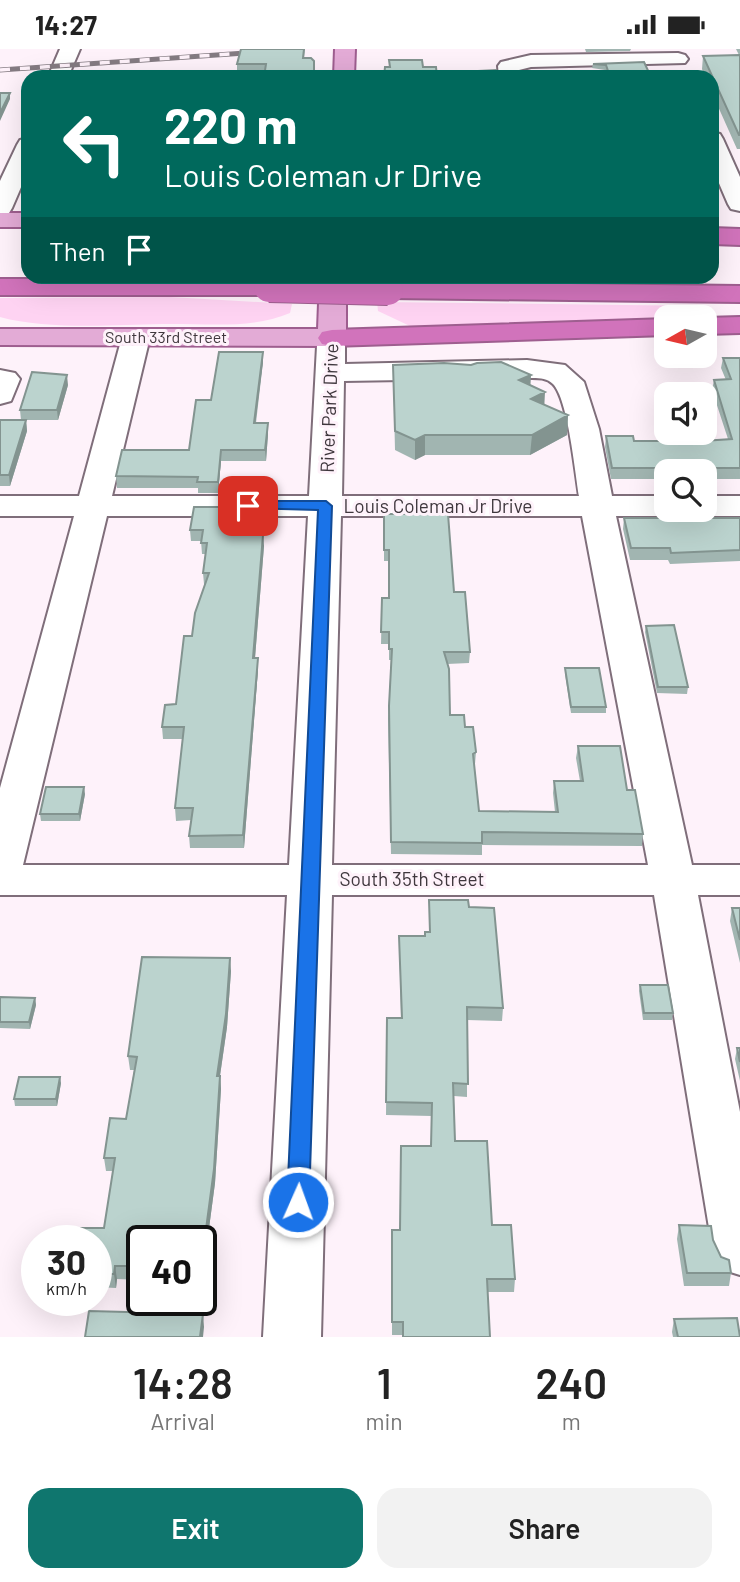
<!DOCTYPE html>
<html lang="en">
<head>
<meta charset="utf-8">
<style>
	:root { --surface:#fff; --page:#f2f2f2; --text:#222; --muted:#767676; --accent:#0f766e }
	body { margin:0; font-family:Barlow,sans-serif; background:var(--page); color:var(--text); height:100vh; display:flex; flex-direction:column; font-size:26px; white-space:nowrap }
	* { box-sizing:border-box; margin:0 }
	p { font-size:23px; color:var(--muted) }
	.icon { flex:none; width:38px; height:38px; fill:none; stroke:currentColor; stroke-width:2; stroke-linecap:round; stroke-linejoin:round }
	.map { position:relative; height:1288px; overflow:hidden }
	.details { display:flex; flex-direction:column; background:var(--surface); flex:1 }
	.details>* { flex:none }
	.hud { position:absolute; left:21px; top:21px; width:698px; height:214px; border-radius:21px; box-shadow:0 7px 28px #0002; background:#00695c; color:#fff; overflow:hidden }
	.needle { width:46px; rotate:262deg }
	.controls { position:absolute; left:654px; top:256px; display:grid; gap:14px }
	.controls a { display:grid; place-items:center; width:63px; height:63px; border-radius:14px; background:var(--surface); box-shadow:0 7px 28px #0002; font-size:35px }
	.speed { position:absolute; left:21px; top:1176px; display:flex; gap:14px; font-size:35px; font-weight:700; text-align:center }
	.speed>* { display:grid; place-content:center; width:91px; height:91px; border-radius:50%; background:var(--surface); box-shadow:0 7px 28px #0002; line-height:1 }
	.speed small { font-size:18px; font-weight:400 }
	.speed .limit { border:4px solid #111; border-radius:10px; background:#fff; color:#111 }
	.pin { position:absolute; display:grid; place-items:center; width:60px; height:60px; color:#fff; margin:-30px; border-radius:14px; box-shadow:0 4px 10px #0006 }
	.me { position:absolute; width:77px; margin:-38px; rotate:2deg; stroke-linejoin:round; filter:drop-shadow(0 0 5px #0008) }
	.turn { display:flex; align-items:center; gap:24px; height:147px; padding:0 28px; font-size:32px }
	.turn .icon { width:91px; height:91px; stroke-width:2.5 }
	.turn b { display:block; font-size:49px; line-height:60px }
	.then { display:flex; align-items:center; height:66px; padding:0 28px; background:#0003; gap:14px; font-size:26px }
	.eta { display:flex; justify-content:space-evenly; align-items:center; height:119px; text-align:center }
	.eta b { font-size:42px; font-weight:600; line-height:49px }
	.action { display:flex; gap:14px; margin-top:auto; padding:14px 28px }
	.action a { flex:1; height:80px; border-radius:21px; background:var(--accent); color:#fff; font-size:28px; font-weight:600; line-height:80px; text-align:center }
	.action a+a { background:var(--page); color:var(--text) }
	.status { display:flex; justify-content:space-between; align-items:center; height:49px; padding:0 35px; background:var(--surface); direction:ltr }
	.status svg { height:19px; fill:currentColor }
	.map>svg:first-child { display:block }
	.green { fill:#fed3f2 }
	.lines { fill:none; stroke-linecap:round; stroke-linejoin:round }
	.minor-casing { stroke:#7f6e7a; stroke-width:4 }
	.major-casing { stroke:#9e5e8f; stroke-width:4 }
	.highway-casing { stroke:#9e5e8f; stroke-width:4 }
	.minor { fill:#fff; fill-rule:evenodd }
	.major { fill:#e3abd6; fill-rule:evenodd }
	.highway { fill:#d173bb; fill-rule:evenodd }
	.rail-casing { stroke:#847b82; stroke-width:5 }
	.rail { stroke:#fef2fa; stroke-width:3.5; stroke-dasharray:10; stroke-linecap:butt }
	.highway-bridge-casing { stroke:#9e5e8f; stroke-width:32; stroke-linecap:butt }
	.highway-bridge { stroke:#d173bb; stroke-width:30 }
	.wall { fill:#a1b5b1 }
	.shaded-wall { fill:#839490 }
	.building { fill:#bbd3ce; stroke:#839490; stroke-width:2 }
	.route { fill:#1a73e8; stroke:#114b97; stroke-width:2 }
	.labels { text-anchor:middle; stroke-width:6; stroke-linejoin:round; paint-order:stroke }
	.far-street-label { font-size:16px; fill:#3f373d; stroke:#fef2fa }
	.street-label { font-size:19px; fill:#3f373d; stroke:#fef2fa }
</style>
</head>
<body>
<div class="status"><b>14:27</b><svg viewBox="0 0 49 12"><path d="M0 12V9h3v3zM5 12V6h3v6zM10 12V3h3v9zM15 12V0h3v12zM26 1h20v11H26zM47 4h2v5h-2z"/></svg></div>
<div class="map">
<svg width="740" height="1288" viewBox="0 0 740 1288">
	<rect width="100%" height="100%" fill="#fef2fa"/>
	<path class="green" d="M 170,248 L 292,255 L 290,264 C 250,281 204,274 162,275 C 113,276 47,281 0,268 L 0,249 Z
		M 377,253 L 705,257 L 711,265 L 667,269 L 412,278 L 378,262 Z"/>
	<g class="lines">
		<defs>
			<path id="minor" d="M 60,0 L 80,0 L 68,28 L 48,28 Z
				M 678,4 L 685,6 L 688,10 L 685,14 L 531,18 L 519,21 L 519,28 L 499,28 L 498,17 L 501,13 L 531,6 Z
				M 712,83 L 720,85 L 723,90 L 740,128 L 740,162 L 731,160 L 728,155 L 712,118 Z
				M 28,89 L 28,122 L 12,159 L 9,164 L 0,166 L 0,132 L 17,96 L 20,91 Z
				M 136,280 L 146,282 L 150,288 L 112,447 L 309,447 L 317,297 L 321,291 L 331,288 L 341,291 L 345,297 L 345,315 L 527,311 L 565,316 L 584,333 L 599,380 L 612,447 L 667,447 L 667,460 L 681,460 L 679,464 L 667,467 L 616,467 L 692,816 L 740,816 L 740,846 L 698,846 L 740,1063 L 740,1226 L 721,1220 L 713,1203 L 654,846 L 332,846 L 321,1288 L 263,1288 L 287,846 L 0,846 L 0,739 L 74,467 L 0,467 L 0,447 L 79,447 L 122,288 L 126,282 ZM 527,329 C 536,329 546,328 553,335 C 568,350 575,423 579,447 L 342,447 L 344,332 ZM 107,467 L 308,467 L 289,816 L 23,816 ZM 341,467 L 582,467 L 648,816 L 332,816 Z
				M 0,321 L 15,324 L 20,330 L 11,352 L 0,355 Z
				M 705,447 L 740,447 L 740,467 L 705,467 L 693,464 L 691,460 L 705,460 Z"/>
			<path id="major" d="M 335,0 L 355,0 L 354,28 L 334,28 Z
				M 0,164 L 28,164 L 28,178 L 0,178 Z
				M 320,228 L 346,228 L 346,289 L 342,295 L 332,297 L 0,296 L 0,280 L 318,280 Z"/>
			<path id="highway" d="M 712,179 L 740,180 L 740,196 L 712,195 Z
				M 0,230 L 269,230 L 278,232 L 282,238 L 278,244 L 269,246 L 0,246 Z
				M 388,233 L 740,237 L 740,253 L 388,249 L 379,247 L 375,241 L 379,235 Z
				M 740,268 L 740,284 L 705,285 L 705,269 Z
				M 667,270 L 667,286 L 332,297 L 322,295 L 318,289 L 322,283 L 332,281 Z"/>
		</defs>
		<use href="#minor" class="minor-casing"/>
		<use href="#major" class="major-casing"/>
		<use href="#highway" class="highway-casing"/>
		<use href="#minor" class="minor"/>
		<use href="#major" class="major"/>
		<use href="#highway" class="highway"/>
		<defs>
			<path id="rail" d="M 0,21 L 258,3"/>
		</defs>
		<use href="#rail" class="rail-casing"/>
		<use href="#rail" class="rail"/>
		<defs>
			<path id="highway-bridge" d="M 269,238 L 388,241"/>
		</defs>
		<use href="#highway-bridge" class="highway-bridge-casing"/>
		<use href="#highway-bridge" class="highway-bridge"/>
	</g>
	<path class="wall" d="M 241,0 L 305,0 L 304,9 L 265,23 L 237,23 L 237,15 Z
		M 585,0 L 631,0 L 630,2 L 586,3 Z
		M 736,0 L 740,0 L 740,100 L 737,100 L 712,44 L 712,28 L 705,28 L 702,20 L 703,7 L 739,6 Z
		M 644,13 L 651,28 L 608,28 L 605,21 L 592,19 L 593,15 Z
		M 723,309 L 740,309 L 740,430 L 705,430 L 705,422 L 667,422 L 667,430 L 611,430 L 605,398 L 606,387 L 634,392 L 671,394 L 728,390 L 712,341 L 714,331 L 726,331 L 721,319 Z
		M 263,313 L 256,374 L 268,385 L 266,412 L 221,412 L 218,444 L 198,444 L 198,439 L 117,439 L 116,427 L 189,401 L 211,351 Z
		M 393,316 L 531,337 L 544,356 L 568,366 L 567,386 L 530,406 L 425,406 L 415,411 L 395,401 Z
		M 68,336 L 58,371 L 26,371 L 27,382 L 10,437 L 0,437 L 0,371 L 21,371 L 20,361 Z
		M 222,463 L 258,475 L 257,486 L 264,497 L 255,609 L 258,621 L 244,799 L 190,799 L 189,787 L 191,771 L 176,772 L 175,759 L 183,690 L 163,690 L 162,678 L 176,655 L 205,535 L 204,535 L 203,524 L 206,505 L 202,505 L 201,492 L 191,492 L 190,481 Z
		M 384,465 L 454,543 L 470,603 L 469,614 L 447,615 L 450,666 L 465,678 L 476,703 L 475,715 L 474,715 L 479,762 L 555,763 L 553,744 L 554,732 L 580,732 L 576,709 L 578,697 L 627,741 L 643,785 L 642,797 L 482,796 L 482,806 L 391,805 L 388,669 L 391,611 L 389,611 L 389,595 L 381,595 L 382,549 L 389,549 L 389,512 L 384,512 Z
		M 624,469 L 740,469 L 740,512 L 670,515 L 668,511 L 630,511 L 623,480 Z
		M 646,577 L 688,638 L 687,645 L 657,644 L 645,583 Z
		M 565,619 L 606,658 L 606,664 L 571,664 L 565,625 Z
		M 85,745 L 80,772 L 41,772 L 40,765 Z
		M 429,851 L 469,858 L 503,959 L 502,972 L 467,971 L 467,1048 L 454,1047 L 455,1092 L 515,1230 L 514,1243 L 488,1243 L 403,1286 L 392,1286 L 392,1181 L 400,1181 L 431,1097 L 432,1067 L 386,1066 L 387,969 L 401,969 L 399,887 L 424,887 L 429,883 Z
		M 732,859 L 740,859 L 740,914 L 730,872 Z
		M 231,922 L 227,978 L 220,1027 L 221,1040 L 215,1134 L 202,1232 L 201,1232 L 201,1192 L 142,1192 L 142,1231 L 117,1230 L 116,1239 L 96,1238 L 96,1192 L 104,1179 L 113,1122 L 106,1122 L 104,1109 L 126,1070 L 134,1021 L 130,1021 L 128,1007 Z
		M 640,936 L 673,964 L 672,971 L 643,971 L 639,942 Z
		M 0,948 L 35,949 L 36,956 L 30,980 L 0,979 Z
		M 737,999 L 740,999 L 740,1032 L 735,1010 Z
		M 61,1034 L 57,1057 L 15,1057 L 14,1050 Z
		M 679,1176 L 713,1191 L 721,1208 L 731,1224 L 729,1237 L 684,1237 L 677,1190 Z
		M 674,1270 L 740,1288 L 673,1288 L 672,1283 Z"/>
	<path class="shaded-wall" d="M 10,44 L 10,50 L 0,72 L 0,64 Z
		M 263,303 L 263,313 L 254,385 L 254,374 Z
		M 67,326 L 68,336 L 58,371 L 57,361 Z
		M 531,326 L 530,345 L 519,331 Z
		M 545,343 L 544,363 L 531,350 Z
		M 568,366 L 567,386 L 530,406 L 532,386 Z
		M 26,371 L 27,382 L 10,437 L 9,426 Z
		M 268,374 L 268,385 L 266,412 L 265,401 Z
		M 425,386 L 425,406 L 415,411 L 415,391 Z
		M 221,401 L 221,412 L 218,444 L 218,433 Z
		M 263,486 L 264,497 L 254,621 L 253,609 Z
		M 258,609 L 258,621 L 244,799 L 243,786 Z
		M 84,738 L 85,745 L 80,772 L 79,765 Z
		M 230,909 L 231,922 L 227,978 L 218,1040 L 217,1027 Z
		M 35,949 L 36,956 L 30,980 L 29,973 Z
		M 220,1027 L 221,1040 L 215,1134 L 202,1232 L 201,1218 Z
		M 60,1028 L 61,1034 L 57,1057 L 56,1050 Z
		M 115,1217 L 117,1230 L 116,1239 L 114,1225 Z
		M 203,1265 L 204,1278 L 203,1288 L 200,1288 Z"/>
	<path class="building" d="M 241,0 L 304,0 L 303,9 L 311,9 L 314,12 L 314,28 L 264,28 L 266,15 L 237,15 Z
		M 740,6 L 740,86 L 739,86 L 703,7 Z
		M 389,11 L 422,11 L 423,18 L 436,18 L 437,28 L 384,28 L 385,18 L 390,18 Z
		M 644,13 L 651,28 L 610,28 L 606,16 L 593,15 Z
		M 496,21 L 497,26 L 502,26 L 503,28 L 480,28 L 479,22 Z
		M 0,44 L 10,44 L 0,64 Z
		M 219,303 L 263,303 L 254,374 L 268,374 L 265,401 L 221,401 L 218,433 L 197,433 L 198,428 L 116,427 L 122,401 L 189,401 L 196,351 L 211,351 Z
		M 723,309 L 740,309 L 740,419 L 612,419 L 606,387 L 633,387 L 634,392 L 670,392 L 671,394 L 732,390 L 714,331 L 731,330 Z
		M 501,313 L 531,326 L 519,331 L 545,343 L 531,350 L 568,366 L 532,386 L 425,386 L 415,391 L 395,382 L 393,316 L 444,314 L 471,316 L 477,314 Z
		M 32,323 L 67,326 L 57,361 L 20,361 Z
		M 0,371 L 26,371 L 9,426 L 0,426 Z
		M 194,458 L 221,458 L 222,463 L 257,463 L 256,486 L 263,486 L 253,609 L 258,609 L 243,786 L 189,787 L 193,759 L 175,759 L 184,678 L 162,678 L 165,656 L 176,655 L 184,587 L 192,587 L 195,564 L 209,524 L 203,524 L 207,494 L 201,494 L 203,481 L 190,481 Z
		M 384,465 L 448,465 L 454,543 L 465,543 L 470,603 L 444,603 L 449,620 L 450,666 L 464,666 L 465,678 L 473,678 L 476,703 L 473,705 L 479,762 L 558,763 L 554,732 L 583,732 L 578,697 L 620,697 L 627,741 L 635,741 L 643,785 L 482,783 L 482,794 L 391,793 L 389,657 L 392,600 L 389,600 L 389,583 L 381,583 L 382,549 L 389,549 L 389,501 L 384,501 Z
		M 624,469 L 740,469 L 740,501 L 671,504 L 670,499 L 631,499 Z
		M 674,576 L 688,638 L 658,638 L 646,577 Z
		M 565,619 L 599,619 L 606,658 L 571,658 Z
		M 46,738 L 84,738 L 79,765 L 40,765 Z
		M 429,851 L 468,851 L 469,858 L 494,859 L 503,959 L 467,958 L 468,1035 L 453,1034 L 455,1092 L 487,1092 L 492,1176 L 511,1176 L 515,1230 L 487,1230 L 490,1288 L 403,1288 L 403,1273 L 392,1273 L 392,1181 L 400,1181 L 401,1097 L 431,1097 L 432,1054 L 386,1053 L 387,969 L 402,969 L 399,887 L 425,887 L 425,883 L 430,883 Z
		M 732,859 L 740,859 L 740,891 Z
		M 142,908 L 230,909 L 226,965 L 217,1027 L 220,1027 L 214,1120 L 201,1218 L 201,1192 L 142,1192 L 142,1217 L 115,1217 L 114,1225 L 96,1225 L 96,1192 L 75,1192 L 78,1179 L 104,1179 L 115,1109 L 104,1109 L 110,1069 L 126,1070 L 137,1008 L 128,1007 Z
		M 640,936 L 668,936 L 673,964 L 644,964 Z
		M 0,948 L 35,949 L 29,973 L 0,973 Z
		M 737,999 L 740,999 L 740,1013 Z
		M 19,1028 L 60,1028 L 56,1050 L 14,1050 Z
		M 679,1176 L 711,1177 L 713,1191 L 721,1208 L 729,1211 L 731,1224 L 687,1224 Z
		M 89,1262 L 203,1265 L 200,1288 L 85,1288 Z
		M 737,1269 L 740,1288 L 678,1288 L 674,1270 Z"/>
	<path class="route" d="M 248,452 L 326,452 L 332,457 L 309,1153 L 305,1160 L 298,1162 L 290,1160 L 287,1153 L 318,461 L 244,459 L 244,454 Z"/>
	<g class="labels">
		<g class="far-street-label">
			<text x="166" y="294">South 33rd Street</text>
		</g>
		<g class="street-label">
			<text transform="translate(329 359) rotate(-88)" y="7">River Park Drive</text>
			<text x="438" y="464">Louis Coleman Jr Drive</text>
			<text x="412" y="837">South 35th Street</text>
		</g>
	</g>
</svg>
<div class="controls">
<a><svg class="needle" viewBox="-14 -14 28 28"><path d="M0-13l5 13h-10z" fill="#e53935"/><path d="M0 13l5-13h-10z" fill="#767676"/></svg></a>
<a><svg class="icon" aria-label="sound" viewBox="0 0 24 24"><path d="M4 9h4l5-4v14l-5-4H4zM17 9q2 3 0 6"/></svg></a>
<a><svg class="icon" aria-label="search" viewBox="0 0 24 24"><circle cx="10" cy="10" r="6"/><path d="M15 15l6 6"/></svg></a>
</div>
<div class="speed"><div>30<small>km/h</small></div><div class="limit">40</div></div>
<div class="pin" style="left:248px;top:457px;background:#d93025"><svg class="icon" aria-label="arrive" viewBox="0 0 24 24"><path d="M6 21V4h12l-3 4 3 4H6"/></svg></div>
<svg class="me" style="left:298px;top:1153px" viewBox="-20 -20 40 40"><circle r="17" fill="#1a73e8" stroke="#fff" stroke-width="3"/><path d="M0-11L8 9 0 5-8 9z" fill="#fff"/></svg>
<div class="hud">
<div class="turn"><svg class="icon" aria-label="left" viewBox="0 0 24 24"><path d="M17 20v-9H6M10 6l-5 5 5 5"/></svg><div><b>220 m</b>Louis Coleman Jr Drive</div></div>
<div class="then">Then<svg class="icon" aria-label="arrive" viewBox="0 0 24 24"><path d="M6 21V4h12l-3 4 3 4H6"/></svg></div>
</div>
</div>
<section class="details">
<div class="eta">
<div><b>14:28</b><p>Arrival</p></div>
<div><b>1</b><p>min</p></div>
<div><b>240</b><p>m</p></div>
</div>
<div class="action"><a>Exit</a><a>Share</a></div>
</section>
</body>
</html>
